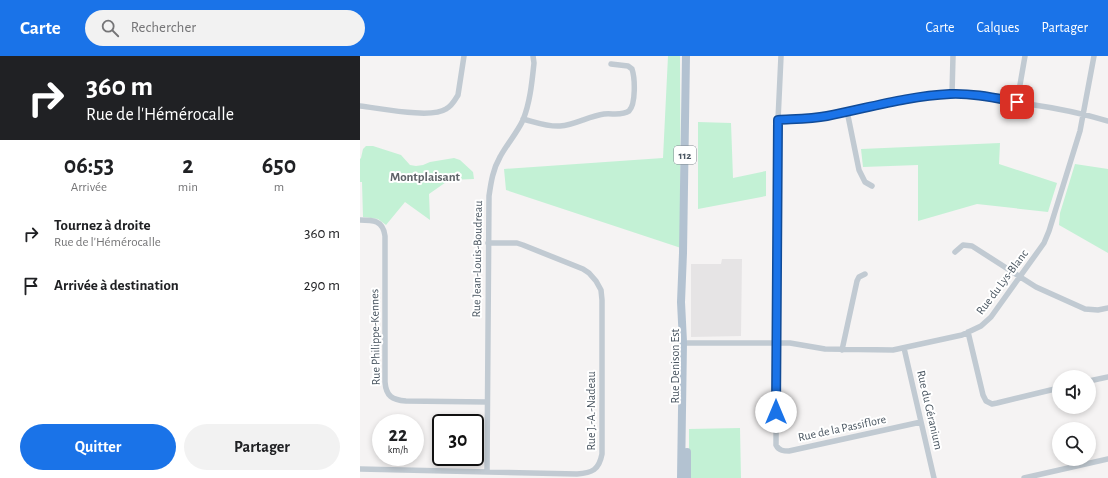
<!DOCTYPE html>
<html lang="fr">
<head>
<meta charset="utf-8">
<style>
	:root { --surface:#fff; --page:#f2f2f2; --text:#202124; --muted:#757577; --accent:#1a73e8 }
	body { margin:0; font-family:"Alegreya Sans",sans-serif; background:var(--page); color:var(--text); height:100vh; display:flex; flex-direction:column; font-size:15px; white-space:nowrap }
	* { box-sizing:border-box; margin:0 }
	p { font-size:13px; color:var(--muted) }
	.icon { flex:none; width:22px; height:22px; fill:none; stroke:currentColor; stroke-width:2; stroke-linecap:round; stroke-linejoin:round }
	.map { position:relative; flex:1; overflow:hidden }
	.drawer { display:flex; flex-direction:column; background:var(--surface); width:360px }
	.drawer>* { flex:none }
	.top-card { background:#202124; color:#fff; overflow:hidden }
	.tools { position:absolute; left:692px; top:314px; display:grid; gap:8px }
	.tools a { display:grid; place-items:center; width:44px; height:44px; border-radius:50%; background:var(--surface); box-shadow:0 2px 6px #0003; font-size:20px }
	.speed { position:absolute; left:12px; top:358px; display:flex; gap:8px; font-size:20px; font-weight:700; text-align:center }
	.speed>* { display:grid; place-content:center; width:52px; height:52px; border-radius:50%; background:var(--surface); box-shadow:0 2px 6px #0003; line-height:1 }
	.speed small { font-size:10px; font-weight:400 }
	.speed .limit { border:2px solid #111; border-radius:6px; background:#fff; color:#111 }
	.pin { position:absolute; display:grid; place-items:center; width:34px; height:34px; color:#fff; margin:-17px; border-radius:8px; box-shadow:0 2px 6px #0006 }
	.me { position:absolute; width:44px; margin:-22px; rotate:0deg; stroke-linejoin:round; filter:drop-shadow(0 0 3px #0008) }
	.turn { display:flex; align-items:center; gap:14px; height:84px; padding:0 20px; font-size:18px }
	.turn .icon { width:52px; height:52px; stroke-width:2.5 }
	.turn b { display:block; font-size:28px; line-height:34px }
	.eta { display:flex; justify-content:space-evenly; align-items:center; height:68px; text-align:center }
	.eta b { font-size:24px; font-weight:700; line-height:28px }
	.primary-button { display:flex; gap:8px; margin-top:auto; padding:8px 20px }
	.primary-button a { flex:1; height:46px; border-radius:24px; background:var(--accent); color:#fff; font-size:16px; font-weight:700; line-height:46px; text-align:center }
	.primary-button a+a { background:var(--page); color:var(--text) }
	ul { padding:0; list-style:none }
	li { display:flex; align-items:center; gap:12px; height:52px; padding:0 20px }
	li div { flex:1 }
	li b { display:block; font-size:15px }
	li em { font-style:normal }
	header { display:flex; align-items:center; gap:24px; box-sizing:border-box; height:56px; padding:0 20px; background:var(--accent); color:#fff }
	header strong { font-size:19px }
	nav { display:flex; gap:22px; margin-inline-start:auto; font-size:14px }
	.search { width:280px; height:36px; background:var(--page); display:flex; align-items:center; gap:10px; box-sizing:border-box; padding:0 14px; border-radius:22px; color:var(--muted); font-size:15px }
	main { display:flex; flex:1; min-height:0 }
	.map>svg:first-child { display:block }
	.education { fill:#e6e4e5 }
	.green { fill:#c3f1d5 }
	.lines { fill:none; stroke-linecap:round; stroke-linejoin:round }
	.minor { stroke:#c1cad2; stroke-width:5.5 }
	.primary { stroke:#b3c2d1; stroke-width:8 }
	.route-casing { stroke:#114b97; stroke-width:10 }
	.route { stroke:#1a73e8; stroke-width:7 }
	.labels { text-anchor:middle; stroke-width:4; stroke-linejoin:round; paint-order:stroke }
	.shield { fill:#fff; stroke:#808990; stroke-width:1 }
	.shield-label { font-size:11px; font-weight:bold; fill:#4a5661 }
	.street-label { font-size:12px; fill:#4a5661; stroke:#fff }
	.neighbourhood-label { font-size:13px; font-weight:bold; fill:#5f6368; stroke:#fff }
</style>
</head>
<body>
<header>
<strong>Carte</strong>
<div class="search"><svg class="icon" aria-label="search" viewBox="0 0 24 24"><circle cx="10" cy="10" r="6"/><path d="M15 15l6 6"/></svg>Rechercher</div>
<nav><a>Carte</a><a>Calques</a><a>Partager</a></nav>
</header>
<main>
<section class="drawer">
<div class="top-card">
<div class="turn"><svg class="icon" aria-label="right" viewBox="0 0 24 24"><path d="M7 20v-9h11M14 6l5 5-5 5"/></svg><div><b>360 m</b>Rue de l'Hémérocalle</div></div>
</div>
<div class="eta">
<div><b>06:53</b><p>Arrivée</p></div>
<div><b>2</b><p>min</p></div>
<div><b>650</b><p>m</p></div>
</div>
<ul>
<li><svg class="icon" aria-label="right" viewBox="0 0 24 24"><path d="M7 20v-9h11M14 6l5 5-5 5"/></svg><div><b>Tournez à droite</b><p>Rue de l'Hémérocalle</p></div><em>360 m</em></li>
<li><svg class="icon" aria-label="arrive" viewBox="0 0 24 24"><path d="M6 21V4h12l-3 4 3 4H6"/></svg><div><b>Arrivée à destination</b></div><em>290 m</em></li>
</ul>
<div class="primary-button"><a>Quitter</a><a>Partager</a></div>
</section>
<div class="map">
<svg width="748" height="422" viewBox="0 0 748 422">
	<rect width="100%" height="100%" fill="#f5f3f3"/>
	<path class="education" d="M 362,203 L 382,203 L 381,280 L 331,281 L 331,208 L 361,208 Z"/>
	<path class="green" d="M 308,0 L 320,0 L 321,246 L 321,192 L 146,134 L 144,113 L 303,102 Z
		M 338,66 L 371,67 L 373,122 L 406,115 L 406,140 L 338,153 Z
		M 640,87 L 639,108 L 697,127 L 688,156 L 617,148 L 558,165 L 558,109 L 503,111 L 501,93 Z
		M 6,90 L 13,90 L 41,99 L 50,109 L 56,110 L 63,109 L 70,106 L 94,102 L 100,104 L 113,116 L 114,123 L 89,124 L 69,138 L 70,164 L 45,146 L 26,169 L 18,163 L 3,161 L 2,126 L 0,126 L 0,103 L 1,102 L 3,93 Z
		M 715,108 L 748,113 L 748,197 L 699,169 L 700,157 Z
		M 380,372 L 381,422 L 329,422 L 329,373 Z"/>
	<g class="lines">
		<path class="minor" d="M 421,0 L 418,64 L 416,389 C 419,395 424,395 429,395 L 561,366
			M 592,38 L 593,0
			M 657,46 L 665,0
			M 0,50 C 19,52 71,63 86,53 C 92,50 95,44 98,39 L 104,0
			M 487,55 L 499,114 L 505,126 L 512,130
			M 163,63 C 175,66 188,71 200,70 C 215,69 229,60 244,58 C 252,57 262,60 269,55 C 276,48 275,22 272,13 L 268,10 L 251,8
			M 418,64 C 434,63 451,63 467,60 C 495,54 524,45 553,41 C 594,35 627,41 668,48 C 696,52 721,57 748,65
			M 0,164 C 13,164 23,164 25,180 L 25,326 C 26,340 32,344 46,345 L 127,346
			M 595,196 L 603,189 L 612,190 L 676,231 L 725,253 L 738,254 L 748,252
			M 608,276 L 623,339 L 626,345 L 632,348 L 637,347 L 699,332
			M 327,287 L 430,287 L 465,293 L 533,294 L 602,279 L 621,270 L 631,261 L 684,187 L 689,175 L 720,75 L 734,0
			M 544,292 L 574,422
			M 482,294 L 497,225 L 499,221 L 505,218
			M 729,325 L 748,321
			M 0,413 L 217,418 C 232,417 239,414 242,398 L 242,244 L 241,234 L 236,225 L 229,217 L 223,213 L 163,189 L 157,187 L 128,187
			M 127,416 L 129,140 C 131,126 133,113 140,101 C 147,88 157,77 163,64 C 170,47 172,26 174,7 L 173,0
			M 664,422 L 748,403"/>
		<path class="primary" d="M 327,396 L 327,422
			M 321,422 L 323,286 L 321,246 L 323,197 L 326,0"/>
	</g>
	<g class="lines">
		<defs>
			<path id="route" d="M 416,356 L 418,64 C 434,63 451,63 467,60 C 508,52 548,40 590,38 C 612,37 635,42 657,46"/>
		</defs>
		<use href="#route" class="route-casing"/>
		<use href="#route" class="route"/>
	</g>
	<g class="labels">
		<rect class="shield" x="314" y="90" width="22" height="18" rx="3"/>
		<g class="shield-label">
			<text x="325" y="103">112</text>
		</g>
		<g class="street-label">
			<text transform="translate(117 203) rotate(-89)" y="4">Rue Jean-Louis-Boudreau</text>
			<text transform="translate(642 226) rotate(-53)" y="4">Rue du Lys-Blanc</text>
			<text transform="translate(15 281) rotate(-91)" y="4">Rue Philippe-Kennes</text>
			<text transform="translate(315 310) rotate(-90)" y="4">Rue Denison Est</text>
			<text transform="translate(570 354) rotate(77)" y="4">Rue du Géranium</text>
			<text transform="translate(231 355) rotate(-90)" y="4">Rue J.-A.-Nadeau</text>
			<text transform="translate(482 372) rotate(-12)" y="4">Rue de la Passiflore</text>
		</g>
		<g class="neighbourhood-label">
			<text x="65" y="125">Montplaisant</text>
		</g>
	</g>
</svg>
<div class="tools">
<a><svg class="icon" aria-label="sound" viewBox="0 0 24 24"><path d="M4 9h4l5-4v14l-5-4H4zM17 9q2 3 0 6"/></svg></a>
<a><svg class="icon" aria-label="search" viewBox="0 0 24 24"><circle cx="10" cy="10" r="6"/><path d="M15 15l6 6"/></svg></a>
</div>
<div class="speed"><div>22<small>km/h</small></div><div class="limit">30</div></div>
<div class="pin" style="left:657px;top:46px;background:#d93025"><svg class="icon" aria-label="arrive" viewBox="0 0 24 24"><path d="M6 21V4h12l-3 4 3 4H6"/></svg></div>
<svg class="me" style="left:416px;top:356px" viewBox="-20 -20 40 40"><circle r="19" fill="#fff"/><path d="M0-13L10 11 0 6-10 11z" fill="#1a73e8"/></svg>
</div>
</main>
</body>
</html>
